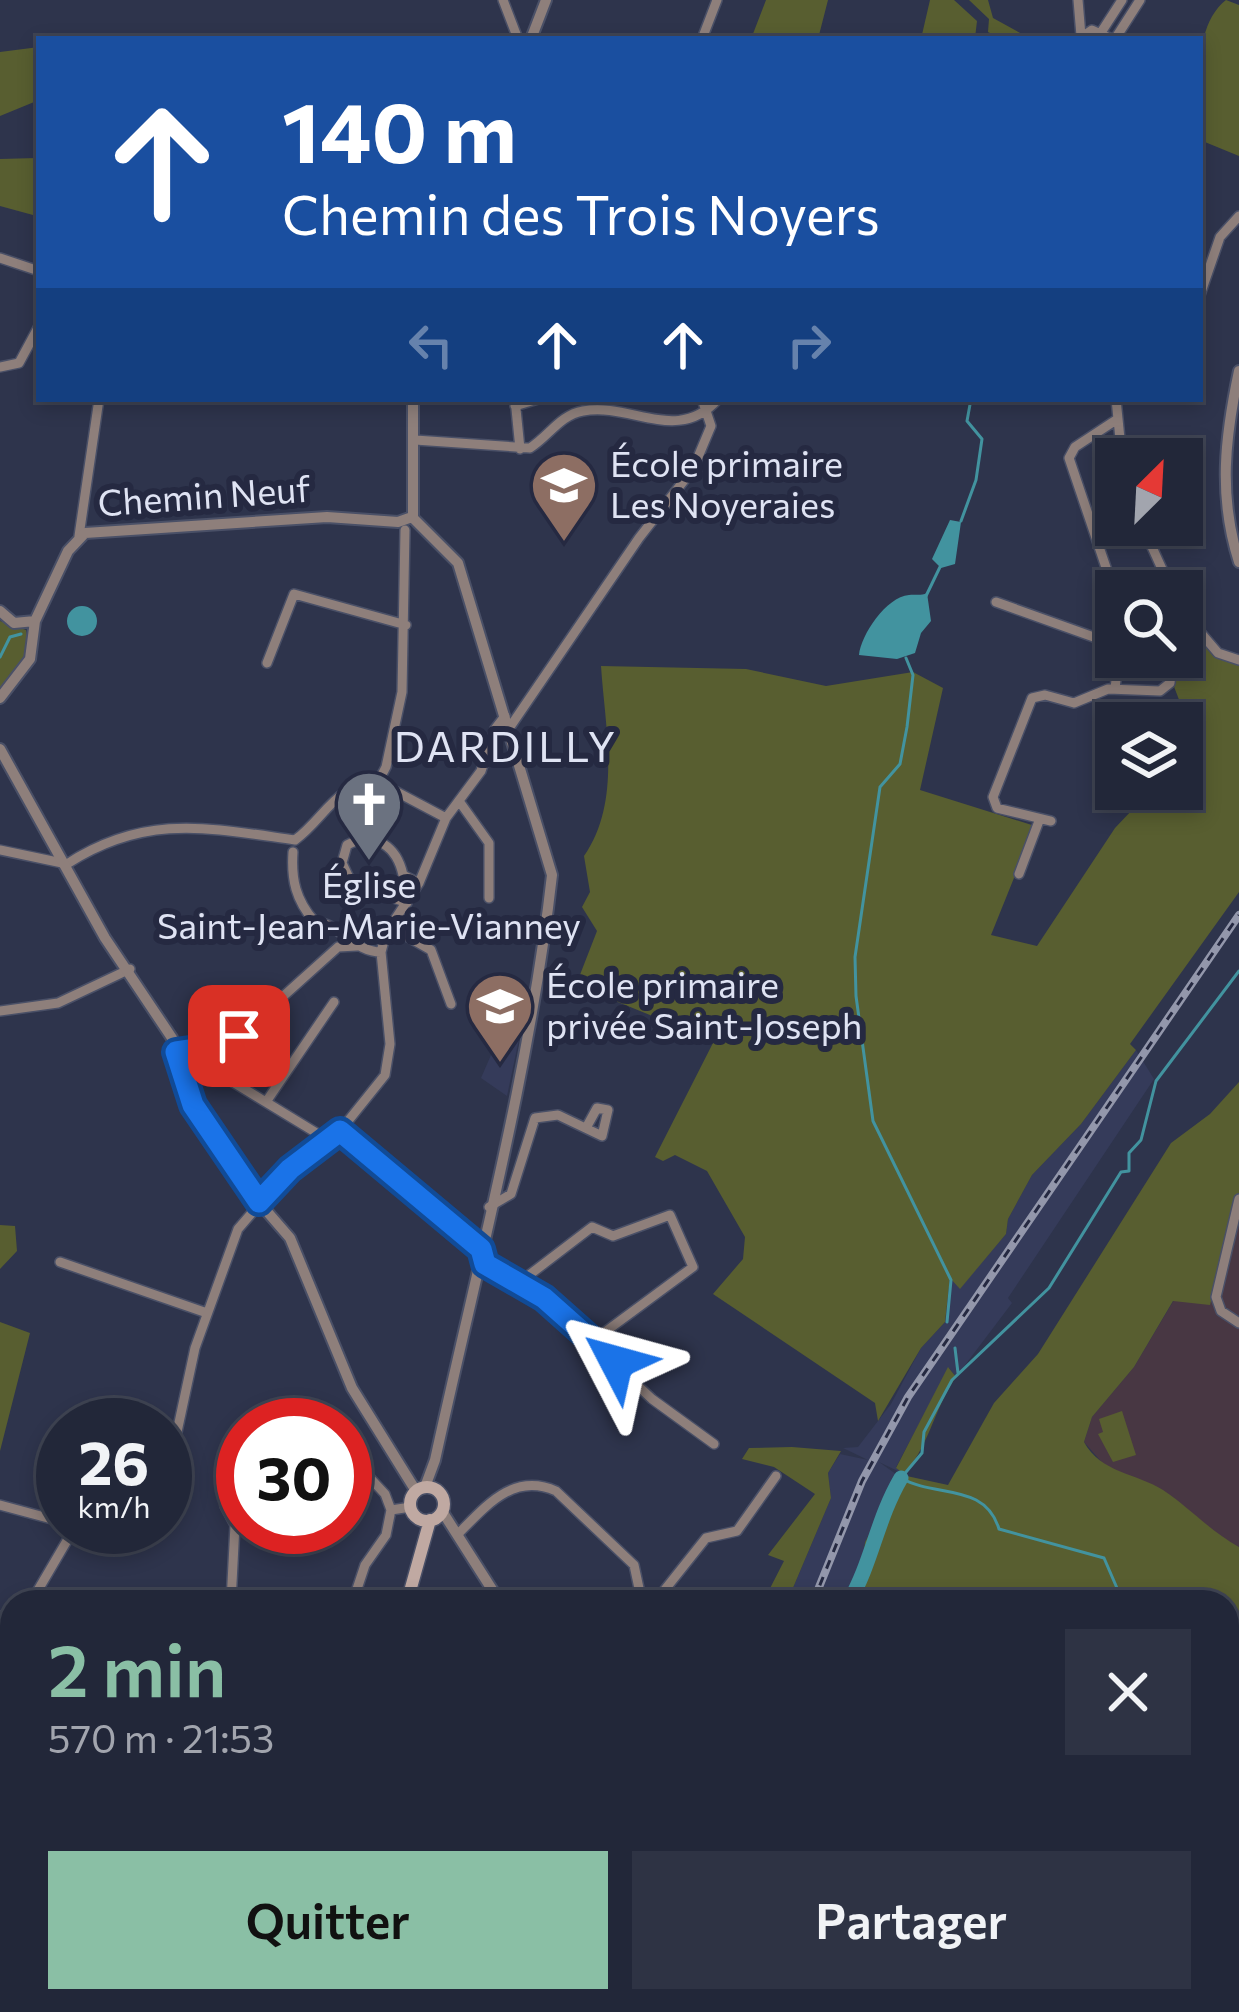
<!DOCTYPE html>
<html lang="fr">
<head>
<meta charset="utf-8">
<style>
	:root { --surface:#222739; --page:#2e3344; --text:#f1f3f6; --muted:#a2a5ae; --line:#3f4453; --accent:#8abfa5 }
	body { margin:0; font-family:Commissioner,sans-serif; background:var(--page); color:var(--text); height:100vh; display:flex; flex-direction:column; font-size:45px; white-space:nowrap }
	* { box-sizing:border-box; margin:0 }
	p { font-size:39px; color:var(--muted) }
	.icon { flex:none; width:66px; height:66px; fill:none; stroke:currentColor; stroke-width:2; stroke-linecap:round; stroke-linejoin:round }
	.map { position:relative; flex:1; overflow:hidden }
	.side { position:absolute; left:0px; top:1590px; width:1239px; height:423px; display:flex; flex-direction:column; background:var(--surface); border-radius:36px 36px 0 0; box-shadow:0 6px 18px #0003,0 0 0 3px var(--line) }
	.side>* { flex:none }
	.top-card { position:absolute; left:36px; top:36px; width:1167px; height:366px; border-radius:0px; box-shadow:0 6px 18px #0003,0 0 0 3px var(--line); background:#1a4fa0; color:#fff; overflow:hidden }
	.needle { width:78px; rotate:24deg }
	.buttons { position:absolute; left:1095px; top:438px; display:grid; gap:24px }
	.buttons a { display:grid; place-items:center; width:108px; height:108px; border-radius:0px; background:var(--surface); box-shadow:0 6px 18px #0003,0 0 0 3px var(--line); font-size:60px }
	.speed { position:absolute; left:36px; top:1398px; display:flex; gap:24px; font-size:60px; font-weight:700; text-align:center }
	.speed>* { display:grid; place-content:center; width:156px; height:156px; border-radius:50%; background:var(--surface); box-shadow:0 6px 18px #0003,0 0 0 3px var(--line); line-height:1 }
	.speed small { font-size:30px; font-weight:400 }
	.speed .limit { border:18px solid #d22; background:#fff; color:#111 }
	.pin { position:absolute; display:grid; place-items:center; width:102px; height:102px; color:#fff; margin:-51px; border-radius:24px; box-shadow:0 6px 18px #0006 }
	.me { position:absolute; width:132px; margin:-66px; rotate:309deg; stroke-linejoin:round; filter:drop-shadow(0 0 9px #0008) }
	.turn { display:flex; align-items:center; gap:42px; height:252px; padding:0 48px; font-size:54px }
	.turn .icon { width:156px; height:156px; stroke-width:2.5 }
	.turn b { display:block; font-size:84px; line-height:102px }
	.lanes { display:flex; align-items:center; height:114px; padding:0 48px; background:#0003; justify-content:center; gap:60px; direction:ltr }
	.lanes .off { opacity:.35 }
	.round { display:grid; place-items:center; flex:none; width:126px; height:126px; border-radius:0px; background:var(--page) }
	.head { display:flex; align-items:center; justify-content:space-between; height:204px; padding:0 48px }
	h1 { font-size:72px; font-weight:600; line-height:90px; color:var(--accent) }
	.cta { display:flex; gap:24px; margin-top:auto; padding:24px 48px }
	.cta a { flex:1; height:138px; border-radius:0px; background:var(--accent); color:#111; font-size:48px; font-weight:600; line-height:138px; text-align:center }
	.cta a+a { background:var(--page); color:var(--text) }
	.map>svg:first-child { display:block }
	.industrial { fill:#483743 }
	.built { fill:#353b5a }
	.green { fill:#585e30 }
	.water { fill:#42939f }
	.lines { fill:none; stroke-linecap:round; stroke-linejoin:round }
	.stream { stroke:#42939f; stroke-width:3 }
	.river { stroke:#42939f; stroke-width:15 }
	.minor-casing { stroke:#4a5067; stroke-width:12 }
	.tertiary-casing { stroke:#4a5067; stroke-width:14 }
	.secondary-casing { stroke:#4a5067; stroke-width:15 }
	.minor { stroke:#8e7f7b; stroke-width:9 }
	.tertiary { stroke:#8e7f7b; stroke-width:10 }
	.secondary { stroke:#c0a9a2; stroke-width:12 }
	.rail-casing { stroke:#9397ab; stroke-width:8 }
	.rail { stroke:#252941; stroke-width:3; stroke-dasharray:9; stroke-linecap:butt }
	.route-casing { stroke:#114b97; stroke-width:30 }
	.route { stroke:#1a73e8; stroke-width:21 }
	.labels { text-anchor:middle; stroke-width:12; stroke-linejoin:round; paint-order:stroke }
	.poi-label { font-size:36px; fill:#dfe3f3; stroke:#252941; text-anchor:start }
	.street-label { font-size:36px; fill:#dfe3f3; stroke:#252941 }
	.quarter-label { font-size:42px; letter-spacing:3px; fill:#dfe3f3; stroke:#252941 }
</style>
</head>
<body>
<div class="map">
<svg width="1239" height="2012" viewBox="0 0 1239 2012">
	<rect width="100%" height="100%" fill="#2e344c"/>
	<path class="industrial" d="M 1239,1199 L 1239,1547 L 1205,1529 L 1174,1498 L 1106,1467 L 1084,1442 L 1092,1417 L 1134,1367 L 1174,1300 L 1210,1304 Z
		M 1239,1631 L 1239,1769 L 1227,1752 L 1227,1637 Z
		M 1227,1829 L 1239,1841 L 1239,2012 L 975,2012 L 963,2001 L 1227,2001 Z"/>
	<path class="built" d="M 501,1032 L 519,1039 L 507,1096 L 481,1078 Z
		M 1136,1050 L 1154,1079 L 1008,1298 L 1012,1303 L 956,1377 L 949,1368 L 896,1467 L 902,1473 L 879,1462 L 900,1477 L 865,1542 L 861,1580 L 847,1602 L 787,1602 L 831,1498 L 828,1473 L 840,1454 L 868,1460 L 843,1448 L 858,1447 L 891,1404 L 921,1348 L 945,1322 L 950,1276 L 960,1288 L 1006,1234 L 1008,1219 L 1032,1175 L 1081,1124 Z
		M 589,2001 L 645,2001 L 638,2012 L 582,2012 Z"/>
	<path class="green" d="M 766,0 L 828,0 L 818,39 L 751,39 Z
		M 930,0 L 954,0 L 977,21 L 975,38 L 921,39 Z
		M 969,0 L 988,0 L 993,18 L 1031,39 L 1001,39 L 988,32 L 989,19 Z
		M 1226,0 L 1239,5 L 1239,156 L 1200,140 C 1200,100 1190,28 1226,0 Z
		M 39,47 L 39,100 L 0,116 L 0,52 Z
		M 37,158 L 33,215 L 0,206 L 0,159 Z
		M 1183,620 L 1216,655 L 1239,664 L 1239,892 L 1130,1044 L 1136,1050 L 1081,1124 L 1032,1175 L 1008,1219 L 1006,1234 L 960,1289 L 950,1278 L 945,1322 L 921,1348 L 878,1421 L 875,1403 L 713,1294 L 743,1259 L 745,1237 L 707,1171 L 675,1155 L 663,1161 L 655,1157 L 714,1041 L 576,985 L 597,931 L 582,907 L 590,892 L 584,856 C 622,801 605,728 601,666 L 746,669 L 826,686 L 913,672 L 943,688 L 920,790 L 1035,826 L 991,935 L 1037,946 L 1115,828 L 1152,789 L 1182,789 L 1183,710 L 1173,684 L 1176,657 L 1182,657 Z
		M 0,621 L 26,630 C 32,656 14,675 0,695 Z
		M 1239,1082 L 1239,1199 L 1210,1305 L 1173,1301 L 1134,1367 L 1092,1417 L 1084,1442 C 1101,1473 1136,1473 1163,1490 C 1190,1508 1210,1531 1239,1547 L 1239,1631 L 1227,1637 L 1227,1602 L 849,1602 L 867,1575 L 869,1550 L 861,1580 L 865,1542 L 902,1475 L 948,1485 L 994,1403 L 1038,1354 L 1171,1143 L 1210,1114 Z
		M 0,1225 L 15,1226 L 17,1251 L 0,1269 Z
		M 0,1322 L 30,1333 L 0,1451 Z
		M 948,1367 L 956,1377 C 934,1408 927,1453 903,1473 L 896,1468 Z
		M 1122,1411 L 1136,1455 L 1113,1462 L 1098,1434 L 1103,1432 L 1099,1419 Z
		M 792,1447 L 841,1451 L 828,1473 L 831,1498 L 787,1602 L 763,1602 L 784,1561 L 768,1555 L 815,1494 L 774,1467 L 742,1459 L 749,1448 Z
		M 1227,1752 L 1239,1769 L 1239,1841 L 1227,1829 Z
		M 12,1956 L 12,2001 L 33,2001 L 30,2012 L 0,2012 L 0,1977 Z
		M 720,2001 L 963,2001 L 975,2012 L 724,2012 Z"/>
	<path class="water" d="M 950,520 L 961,522 L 955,564 L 941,568 L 932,559 Z
		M 927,593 L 931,621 L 921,633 L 915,653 L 897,659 L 859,655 C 861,635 886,597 909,595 C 915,594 921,596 927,593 Z
		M67 621a15 15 0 1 1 30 0a15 15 0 1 1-30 0Z"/>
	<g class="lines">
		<path class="stream" d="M 961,521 L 976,480 L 982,439 L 967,421 L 971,399
			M 926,596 L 940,567
			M 0,657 L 10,637 L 21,634
			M 906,658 L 913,675 L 907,727 L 900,764 L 880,787 L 855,957 L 856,996 L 873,1121 L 951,1280 L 947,1322
			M 955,1348 L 958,1373
			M 1123,1602 L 1104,1558 L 999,1529 C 985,1482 935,1498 901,1478 L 922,1453 L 924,1432 L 952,1380 L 1049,1288 L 1121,1172 L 1129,1171 L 1129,1153 L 1141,1140 L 1156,1081 L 1239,971
			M 1227,1801 L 1239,1814
			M 9,2012 L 13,2001"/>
		<path class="river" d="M 849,1602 C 872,1562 877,1519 901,1478
			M 645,2012 L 650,2001"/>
		<defs>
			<path id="minor" d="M 503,0 L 518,39
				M 1078,0 L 1081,36
				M 1102,31 L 1122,0
				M 702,39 L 717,0
				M 1079,39 L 1092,30 L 1112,39
				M 1115,39 L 1140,0
				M 0,258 L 39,271
				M 1200,295 L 1220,237 L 1239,216
				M 0,367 L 19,363 L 39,326
				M 515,399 L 520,449
				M 1116,399 L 1122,459
				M 515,406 L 538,399
				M 415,440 L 530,448 C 549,436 560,415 583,411 C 631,402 678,445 718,399
				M 1142,525 L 1172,591
				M 79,536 L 99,399
				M 1116,597 L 1069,458 L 1075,447 L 1116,420
				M 996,602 L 1116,645
				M 1182,611 L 1218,653 L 1239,660
				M 267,663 L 294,594 L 406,625
				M 1115,688 L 1119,657
				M 510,727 L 639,538 L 693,469 L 711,426 L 702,399
				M 378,782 L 386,767 L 402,692 L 405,530
				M 459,801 L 489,843 L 489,898
				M 1051,821 L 997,808 L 993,797 L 1032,698 L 1045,695 L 1074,703 L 1108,689 L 1160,691 L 1170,683 L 1173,657
				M 0,850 L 67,864 C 146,813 209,828 295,840 C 325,818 336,783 378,782 L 446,818
				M 293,852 C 291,880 296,900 314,921 C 342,925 354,952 381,952
				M 1019,874 L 1039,821
				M 407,903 L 351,882 L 342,863 L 347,845 C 375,830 397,847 403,875 L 419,883
				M 389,926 L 431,950 L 451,1004
				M 0,1011 L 58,1003 L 130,969
				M 182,1051 L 328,1140
				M 177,1052 L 217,1047 L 239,1036 L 338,947 L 357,946
				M 266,1102 L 334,1002
				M 340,1131 L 481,1249
				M 1239,1199 L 1216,1297 L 1221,1311 L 1239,1323
				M 489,1207 L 511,1194 L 535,1118 L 558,1115 L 602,1136 L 608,1110 L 597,1108 L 586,1128
				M 479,1258 L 544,1298 L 652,1399 L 714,1444
				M 60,1262 L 207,1313
				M 520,1282 L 592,1227 L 613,1236 L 670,1215 L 693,1267 L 590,1343
				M 165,1447 L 177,1432 L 195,1348 L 238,1229 L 290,1169 L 340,1131 L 385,1075 L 390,1044 L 381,952 L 386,933 L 419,883 L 446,818 L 481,771 L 495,729 L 505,716
				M 0,1505 L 63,1522
				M 391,1510 L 411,1507
				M 458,1534 C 486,1506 513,1472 556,1491 L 634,1565 L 640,1593 L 659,1597 L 706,1538 L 737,1531 L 776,1476
				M 31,1602 L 75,1527
				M 231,1602 L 235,1525 L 225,1506 L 243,1493
				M 333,1602 L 356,1592 L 365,1565 L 386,1535 L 391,1510 L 385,1494 L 345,1451
				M 0,1616 L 12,1622
				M 0,1655 L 12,1634
				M 0,1739 L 12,1741
				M 173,2001 L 173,2012
				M 301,2012 L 304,2001
				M 577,2012 L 584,2001"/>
			<path id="tertiary" d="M 531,39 L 546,0
				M 1239,371 C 1225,437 1218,496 1239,562
				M 413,399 L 413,518 L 458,563 L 552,875 C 530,1071 477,1267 435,1460 L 425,1487
				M 0,611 L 14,623 L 35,621
				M 35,621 L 68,551 L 85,533 L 327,517 L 398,522 L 412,517
				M 0,698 L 30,659 L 35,621
				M 0,749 L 105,938 L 172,1038 L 193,1105 L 251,1193 L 290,1238 L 352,1388 L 416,1491
				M 442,1511 L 500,1602
				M 720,2001 L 724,2012"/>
			<path id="secondary" d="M410 1504a17 17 0 1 1 34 0a17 17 0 1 1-34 0Z
				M 407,1602 L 430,1520
				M 382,2001 L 388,2012"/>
		</defs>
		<use href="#minor" class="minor-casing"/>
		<use href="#tertiary" class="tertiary-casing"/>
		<use href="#secondary" class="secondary-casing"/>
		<use href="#minor" class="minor"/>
		<use href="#tertiary" class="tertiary"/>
		<use href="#secondary" class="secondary"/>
		<defs>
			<path id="rail" d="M 813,1602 L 862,1481 L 908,1397 L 1239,915
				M 594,2012 L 600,2001"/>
		</defs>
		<use href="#rail" class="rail-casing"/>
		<use href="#rail" class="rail"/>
	</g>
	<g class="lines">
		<defs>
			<path id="route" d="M 239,1036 L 217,1046 L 176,1052 L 193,1105 L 259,1202 L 290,1169 L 340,1131 L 481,1249 L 485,1264 L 544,1298 L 616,1362"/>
		</defs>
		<use href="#route" class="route-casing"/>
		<use href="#route" class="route"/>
	</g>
	<defs>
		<symbol id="school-pin" viewBox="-11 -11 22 30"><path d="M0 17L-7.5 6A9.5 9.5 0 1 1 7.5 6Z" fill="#8d6e63" stroke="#252941"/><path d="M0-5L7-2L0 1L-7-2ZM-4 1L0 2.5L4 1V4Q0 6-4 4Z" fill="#fff"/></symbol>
		<symbol id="church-pin" viewBox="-11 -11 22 30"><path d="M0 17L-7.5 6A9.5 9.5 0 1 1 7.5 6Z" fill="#6b7280" stroke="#252941"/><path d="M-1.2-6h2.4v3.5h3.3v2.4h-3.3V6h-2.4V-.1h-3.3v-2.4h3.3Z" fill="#fff"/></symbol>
	</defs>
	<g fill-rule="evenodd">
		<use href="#school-pin" x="526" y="447" width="76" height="104"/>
		<use href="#church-pin" x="331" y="766" width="76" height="104"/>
		<use href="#school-pin" x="462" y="968" width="76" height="104"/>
	</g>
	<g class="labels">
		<g class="poi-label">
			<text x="610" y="477">École primaire<tspan x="610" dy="41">Les Noyeraies</tspan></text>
			<text x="369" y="898" text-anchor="middle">Église<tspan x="369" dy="41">Saint-Jean-Marie-Vianney</tspan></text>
			<text x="546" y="998">École primaire<tspan x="546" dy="41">privée Saint-Joseph</tspan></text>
		</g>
		<g class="street-label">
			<text transform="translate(204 496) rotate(-4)" y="13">Chemin Neuf</text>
		</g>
		<g class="quarter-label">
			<text x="506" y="762">DARDILLY</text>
		</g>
	</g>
</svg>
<div class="buttons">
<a><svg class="needle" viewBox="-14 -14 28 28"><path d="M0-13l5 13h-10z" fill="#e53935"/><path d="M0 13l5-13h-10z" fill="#a2a5ae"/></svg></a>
<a><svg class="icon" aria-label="search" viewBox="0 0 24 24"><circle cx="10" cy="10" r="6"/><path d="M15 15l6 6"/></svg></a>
<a><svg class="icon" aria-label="layers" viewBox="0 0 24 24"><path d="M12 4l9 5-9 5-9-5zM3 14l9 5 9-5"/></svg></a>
</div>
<div class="speed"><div>26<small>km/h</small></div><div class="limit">30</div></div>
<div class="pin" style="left:239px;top:1036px;background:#d93025"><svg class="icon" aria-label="arrive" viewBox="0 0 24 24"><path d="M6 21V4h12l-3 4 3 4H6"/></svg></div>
<svg class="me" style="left:616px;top:1362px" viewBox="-20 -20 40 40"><path d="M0-17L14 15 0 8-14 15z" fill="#1a73e8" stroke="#fff" stroke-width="4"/></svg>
<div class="top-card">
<div class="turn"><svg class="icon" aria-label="ahead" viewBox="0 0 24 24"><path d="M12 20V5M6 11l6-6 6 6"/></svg><div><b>140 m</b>Chemin des Trois Noyers</div></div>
<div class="lanes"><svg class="icon off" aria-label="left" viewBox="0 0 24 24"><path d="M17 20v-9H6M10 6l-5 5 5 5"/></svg><svg class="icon" aria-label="ahead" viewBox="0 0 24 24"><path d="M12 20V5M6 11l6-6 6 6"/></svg><svg class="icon" aria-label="ahead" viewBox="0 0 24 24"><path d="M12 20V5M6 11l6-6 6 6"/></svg><svg class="icon off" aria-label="right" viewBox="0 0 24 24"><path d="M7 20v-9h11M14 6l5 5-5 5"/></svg></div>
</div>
<section class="side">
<div class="head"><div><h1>2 min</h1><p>570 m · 21:53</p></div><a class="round"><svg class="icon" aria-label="close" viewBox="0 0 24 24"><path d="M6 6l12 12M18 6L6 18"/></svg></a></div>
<div class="cta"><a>Quitter</a><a>Partager</a></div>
</section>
</div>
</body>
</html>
